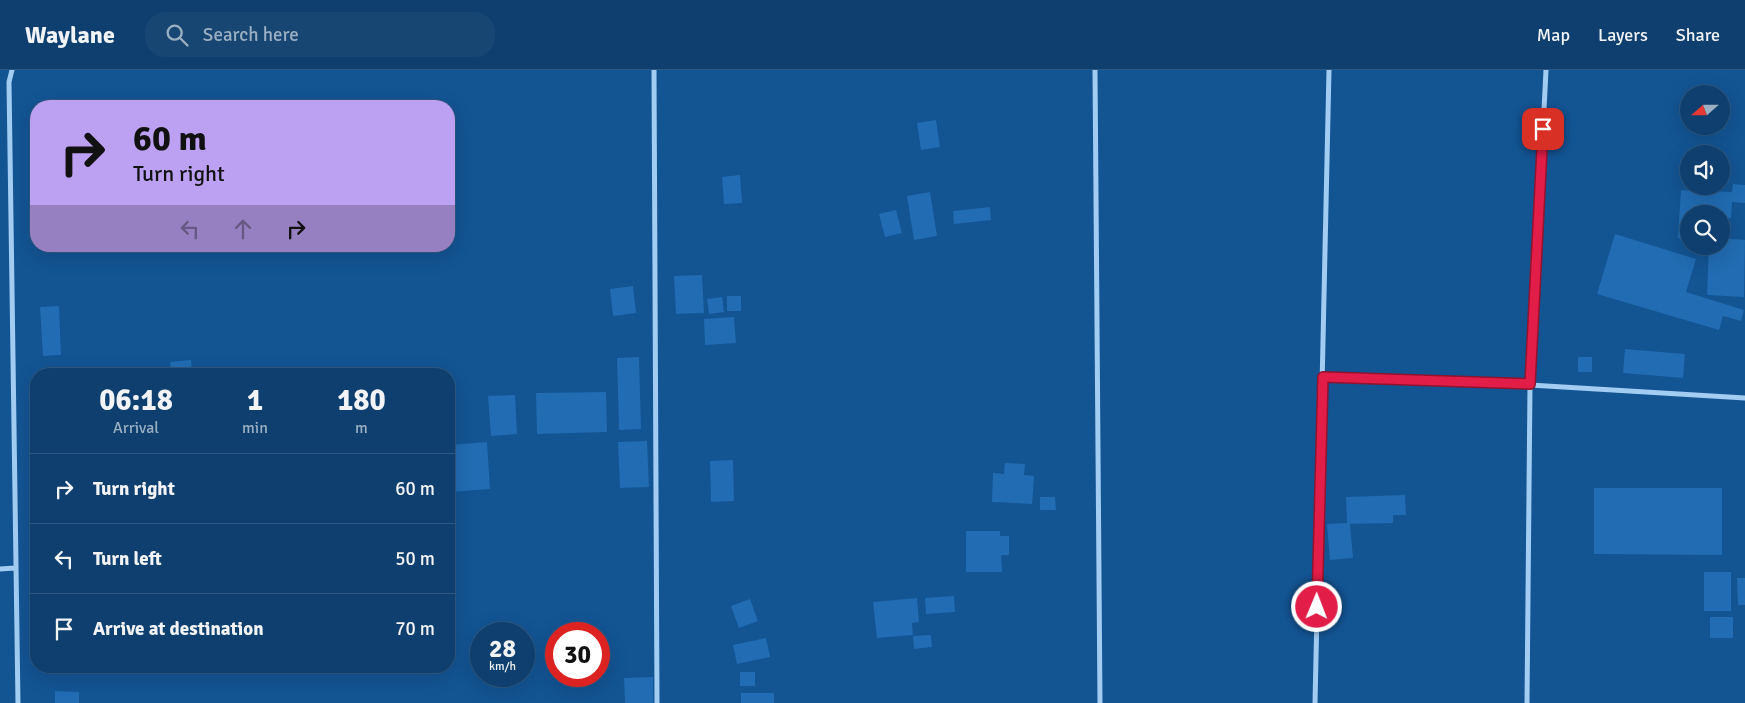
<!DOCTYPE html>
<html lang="en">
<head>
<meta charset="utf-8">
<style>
	:root { --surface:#0e3f6e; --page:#174673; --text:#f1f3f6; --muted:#9bafc2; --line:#2e5881 }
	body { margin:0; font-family:Signika,sans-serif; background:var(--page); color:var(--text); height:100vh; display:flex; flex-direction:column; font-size:19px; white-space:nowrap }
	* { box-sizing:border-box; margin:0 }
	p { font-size:16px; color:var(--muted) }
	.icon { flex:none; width:28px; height:28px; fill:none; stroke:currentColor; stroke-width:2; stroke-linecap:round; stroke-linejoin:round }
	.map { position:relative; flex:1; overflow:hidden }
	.side { position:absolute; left:30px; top:298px; width:425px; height:305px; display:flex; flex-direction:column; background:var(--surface); border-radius:20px; box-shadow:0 5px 20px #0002,0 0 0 1px var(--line) }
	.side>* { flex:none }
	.hud { position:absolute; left:30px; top:30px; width:425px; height:152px; border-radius:20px; box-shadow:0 5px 20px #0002,0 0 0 1px var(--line); background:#bca0f2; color:#111; overflow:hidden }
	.needle { width:32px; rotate:249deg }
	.controls { position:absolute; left:1680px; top:15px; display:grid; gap:10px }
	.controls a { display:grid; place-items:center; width:50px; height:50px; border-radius:50%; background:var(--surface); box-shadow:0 5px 20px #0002,0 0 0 1px var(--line); font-size:25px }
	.speed { position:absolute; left:470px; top:552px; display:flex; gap:10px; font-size:25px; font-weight:700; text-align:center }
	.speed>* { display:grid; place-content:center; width:65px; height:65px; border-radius:50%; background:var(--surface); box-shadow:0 5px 20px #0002,0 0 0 1px var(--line); line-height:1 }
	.speed small { font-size:12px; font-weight:400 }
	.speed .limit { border:8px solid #d22; background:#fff; color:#111 }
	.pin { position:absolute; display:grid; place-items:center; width:42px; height:42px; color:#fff; margin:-21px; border-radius:10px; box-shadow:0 2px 8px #0006 }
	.me { position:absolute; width:55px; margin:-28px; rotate:1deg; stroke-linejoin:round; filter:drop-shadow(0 0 4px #0008) }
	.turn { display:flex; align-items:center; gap:18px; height:105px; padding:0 20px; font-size:22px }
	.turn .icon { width:65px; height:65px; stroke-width:2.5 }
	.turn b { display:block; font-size:35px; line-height:42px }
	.lanes { display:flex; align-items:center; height:48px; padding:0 20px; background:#0003; justify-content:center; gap:25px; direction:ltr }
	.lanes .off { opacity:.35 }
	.eta { display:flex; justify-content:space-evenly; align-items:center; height:85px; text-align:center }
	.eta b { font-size:30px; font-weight:700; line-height:35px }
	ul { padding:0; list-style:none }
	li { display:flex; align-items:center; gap:15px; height:70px; padding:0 20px; border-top:1px solid var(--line) }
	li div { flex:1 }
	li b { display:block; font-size:19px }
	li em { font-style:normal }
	header { display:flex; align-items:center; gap:30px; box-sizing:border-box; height:70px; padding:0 25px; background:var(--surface); border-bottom:1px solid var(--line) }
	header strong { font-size:24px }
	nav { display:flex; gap:28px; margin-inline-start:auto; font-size:18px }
	.search { width:350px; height:45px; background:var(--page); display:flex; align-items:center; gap:12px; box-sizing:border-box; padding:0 18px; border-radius:20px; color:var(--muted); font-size:19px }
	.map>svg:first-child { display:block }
	.building { fill:#216cb2 }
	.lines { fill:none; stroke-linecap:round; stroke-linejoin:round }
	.minor { stroke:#a2ccf2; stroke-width:5 }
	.route-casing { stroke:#92132f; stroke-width:12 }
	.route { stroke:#e11d48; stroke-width:9 }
</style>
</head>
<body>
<header>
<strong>Waylane</strong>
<div class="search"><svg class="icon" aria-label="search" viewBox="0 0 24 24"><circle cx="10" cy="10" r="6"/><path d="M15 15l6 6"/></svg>Search here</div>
<nav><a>Map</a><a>Layers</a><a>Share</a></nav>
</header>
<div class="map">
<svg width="1745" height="633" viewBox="0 0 1745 633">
	<rect width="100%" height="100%" fill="#135493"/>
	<path class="building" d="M 936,50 L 940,77 L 921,80 L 917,53 Z
		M 740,105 L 742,133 L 724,134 L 722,107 Z
		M 1733,114 L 1745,115 L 1745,133 L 1732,132 L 1731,148 L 1721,148 L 1721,144 L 1689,144 L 1689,169 L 1678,168 L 1681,120 L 1732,122 Z
		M 930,122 L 937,166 L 914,170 L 907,126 Z
		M 990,137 L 991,150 L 954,154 L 953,141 Z
		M 896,140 L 902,163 L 885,167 L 879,144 Z
		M 1615,164 L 1696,189 L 1686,222 L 1744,240 L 1741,251 L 1723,246 L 1719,260 L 1597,224 Z
		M 1721,168 L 1745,170 L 1744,227 L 1707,225 L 1709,176 L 1721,176 Z
		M 702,205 L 704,243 L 676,244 L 674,206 Z
		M 633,216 L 636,243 L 613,246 L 610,219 Z
		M 727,226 L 741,226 L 741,241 L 727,241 Z
		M 722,227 L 724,242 L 709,244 L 707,229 Z
		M 59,236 L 61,285 L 43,286 L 40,237 Z
		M 734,247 L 736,273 L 705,275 L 704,249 Z
		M 1625,279 L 1685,284 L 1683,308 L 1623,303 Z
		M 639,287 L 641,359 L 619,360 L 617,288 Z
		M 1578,287 L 1592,287 L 1592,302 L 1578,302 Z
		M 191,290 L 192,304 L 172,304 L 170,292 Z
		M 606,322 L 607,362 L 537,364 L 536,323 Z
		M 515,325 L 517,364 L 491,366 L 488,326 Z
		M 647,371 L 649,417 L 620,418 L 618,372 Z
		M 487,372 L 490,419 L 449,422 L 449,375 Z
		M 733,390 L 734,431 L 711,432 L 710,391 Z
		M 1005,393 L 1025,394 L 1024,405 L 1034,406 L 1032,434 L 992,432 L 993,403 L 1004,404 Z
		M 1594,418 L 1722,418 L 1722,485 L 1594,484 Z
		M 1405,425 L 1406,445 L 1393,445 L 1393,453 L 1350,454 L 1353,488 L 1330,490 L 1327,454 L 1347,453 L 1346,427 Z
		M 1040,427 L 1055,427 L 1056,440 L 1040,440 Z
		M 966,461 L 1000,461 L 1000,466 L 1009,466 L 1009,485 L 1001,485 L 1002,502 L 966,502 Z
		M 1704,502 L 1731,502 L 1731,541 L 1704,541 Z
		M 1737,508 L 1745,508 L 1745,535 L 1738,535 Z
		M 954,526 L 955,542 L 926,544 L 925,528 Z
		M 917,528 L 919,552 L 912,553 L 913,565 L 877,568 L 873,532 Z
		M 750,529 L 758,551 L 739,558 L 731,536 Z
		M 1710,547 L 1733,547 L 1733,568 L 1710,568 Z
		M 931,565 L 932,577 L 914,579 L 913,566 Z
		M 766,568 L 770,587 L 737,594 L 733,575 Z
		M 740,602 L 755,602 L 755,616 L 740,616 Z
		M 653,607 L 653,633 L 625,633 L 624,608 Z
		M 55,621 L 79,622 L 79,633 L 55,633 Z
		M 741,623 L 774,623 L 774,633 L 741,633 Z"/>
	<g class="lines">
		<path class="minor" d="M 12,0 L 9,12 L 18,633
			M 654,0 L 657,633
			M 1095,0 L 1100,633
			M 1323,307 L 1530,315 L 1745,328
			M 0,499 L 15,498
			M 1315,633 L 1329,0
			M 1527,633 L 1530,315 L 1546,0"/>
	</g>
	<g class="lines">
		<defs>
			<path id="route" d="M 1317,537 L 1323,307 L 1530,314 L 1543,59"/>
		</defs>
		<use href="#route" class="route-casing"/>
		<use href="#route" class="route"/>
	</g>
</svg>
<div class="controls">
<a><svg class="needle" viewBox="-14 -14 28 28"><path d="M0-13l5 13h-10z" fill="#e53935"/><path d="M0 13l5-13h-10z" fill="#9bafc2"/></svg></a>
<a><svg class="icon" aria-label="sound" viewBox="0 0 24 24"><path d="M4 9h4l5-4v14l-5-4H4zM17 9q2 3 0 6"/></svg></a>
<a><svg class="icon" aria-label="search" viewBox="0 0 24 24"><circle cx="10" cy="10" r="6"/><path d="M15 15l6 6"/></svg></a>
</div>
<div class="speed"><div>28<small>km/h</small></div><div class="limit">30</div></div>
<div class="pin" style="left:1543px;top:59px;background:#d93025"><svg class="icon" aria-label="arrive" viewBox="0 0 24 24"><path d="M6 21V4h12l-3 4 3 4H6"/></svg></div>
<svg class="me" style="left:1317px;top:537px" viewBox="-20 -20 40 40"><circle r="17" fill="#e11d48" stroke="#fff" stroke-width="3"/><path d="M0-11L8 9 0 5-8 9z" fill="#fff"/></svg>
<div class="hud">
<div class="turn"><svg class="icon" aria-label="right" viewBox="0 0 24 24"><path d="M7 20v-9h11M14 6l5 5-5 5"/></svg><div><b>60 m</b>Turn right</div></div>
<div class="lanes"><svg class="icon off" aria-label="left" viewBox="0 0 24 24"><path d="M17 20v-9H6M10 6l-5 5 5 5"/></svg><svg class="icon off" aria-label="ahead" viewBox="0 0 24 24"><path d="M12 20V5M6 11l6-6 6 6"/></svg><svg class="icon" aria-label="right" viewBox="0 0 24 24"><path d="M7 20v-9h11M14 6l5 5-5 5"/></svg></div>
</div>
<section class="side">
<div class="eta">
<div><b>06:18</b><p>Arrival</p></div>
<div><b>1</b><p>min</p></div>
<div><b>180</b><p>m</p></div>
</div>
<ul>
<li><svg class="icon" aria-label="right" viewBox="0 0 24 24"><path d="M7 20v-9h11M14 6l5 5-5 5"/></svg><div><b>Turn right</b></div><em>60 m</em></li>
<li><svg class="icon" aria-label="left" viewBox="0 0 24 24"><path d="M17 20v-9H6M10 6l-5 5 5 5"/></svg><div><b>Turn left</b></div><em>50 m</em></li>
<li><svg class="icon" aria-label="arrive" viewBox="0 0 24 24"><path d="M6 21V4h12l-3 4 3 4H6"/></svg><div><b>Arrive at destination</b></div><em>70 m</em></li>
</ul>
</section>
</div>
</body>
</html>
